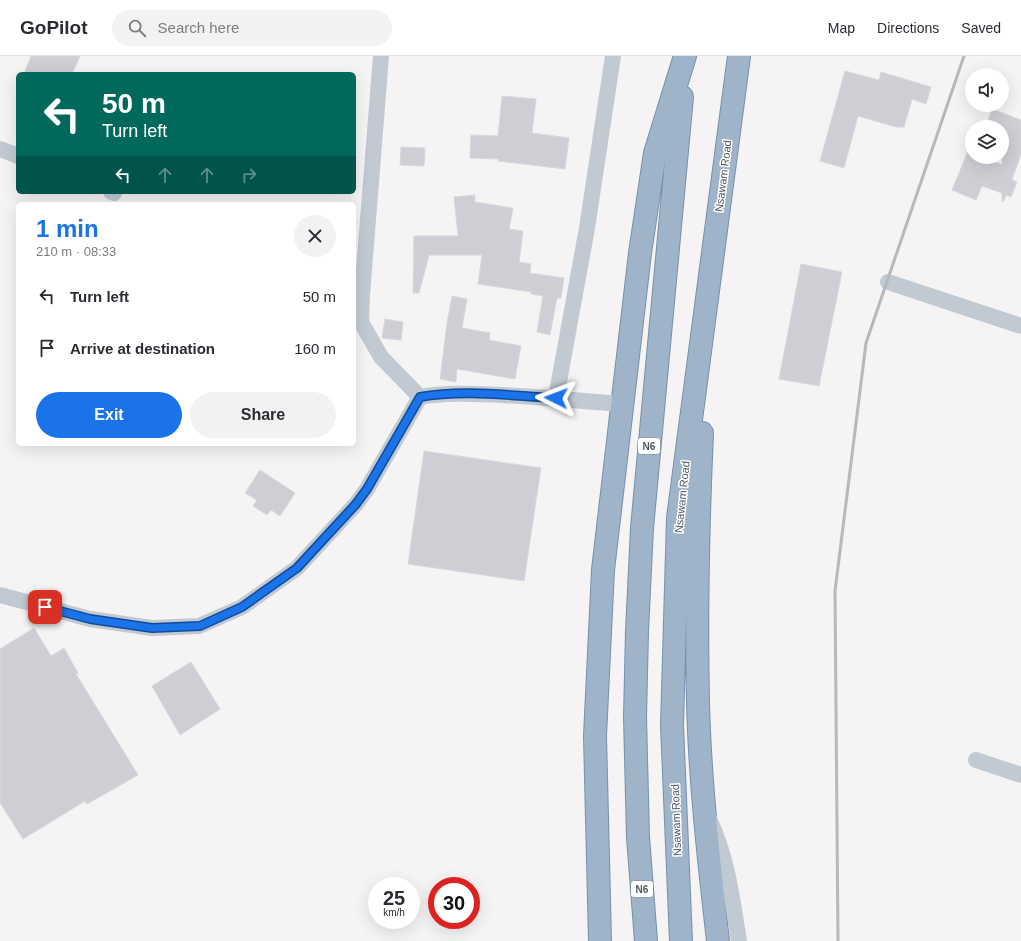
<!DOCTYPE html>
<html lang="en">
<head>
<meta charset="utf-8">
<style>
	:root { --surface:#fff; --page:#f2f2f3; --text:#2b2b33; --muted:#7c7c81; --line:#e1e1e2; --accent:#1a73e8 }
	body { margin:0; font-family:Arial,sans-serif; background:var(--page); color:var(--text); height:100vh; display:flex; flex-direction:column; font-size:15px; white-space:nowrap }
	* { box-sizing:border-box; margin:0 }
	p { font-size:13px; color:var(--muted) }
	.icon { flex:none; width:22px; height:22px; fill:none; stroke:currentColor; stroke-width:2; stroke-linecap:round; stroke-linejoin:round }
	.map { position:relative; flex:1; overflow:hidden }
	.side { position:absolute; left:16px; top:146px; width:340px; height:244px; display:flex; flex-direction:column; background:var(--surface); border-radius:6px; box-shadow:0 4px 16px #0002 }
	.side>* { flex:none }
	.top-card { position:absolute; left:16px; top:16px; width:340px; height:122px; border-radius:6px; box-shadow:0 4px 16px #0002; background:#00695c; color:#fff; overflow:hidden }
	.fabs { position:absolute; left:965px; top:12px; display:grid; gap:8px }
	.fabs a { display:grid; place-items:center; width:44px; height:44px; border-radius:50%; background:var(--surface); box-shadow:0 4px 16px #0002; font-size:20px }
	.speed { position:absolute; left:368px; top:821px; display:flex; gap:8px; font-size:20px; font-weight:700; text-align:center }
	.speed>* { display:grid; place-content:center; width:52px; height:52px; border-radius:50%; background:var(--surface); box-shadow:0 4px 16px #0002; line-height:1 }
	.speed small { font-size:10px; font-weight:400 }
	.speed .limit { border:6px solid #d22; background:#fff; color:#111 }
	.pin { position:absolute; display:grid; place-items:center; width:34px; height:34px; color:#fff; margin:-17px; border-radius:8px; box-shadow:0 2px 6px #0006 }
	.me { position:absolute; width:44px; margin:-22px; rotate:273deg; stroke-linejoin:round; filter:drop-shadow(0 0 3px #0008) }
	.turn { display:flex; align-items:center; gap:14px; height:84px; padding:0 20px; font-size:18px }
	.turn .icon { width:52px; height:52px; stroke-width:2.5 }
	.turn b { display:block; font-size:28px; line-height:34px }
	.lanes { display:flex; align-items:center; height:38px; padding:0 20px; background:#0003; justify-content:center; gap:20px; direction:ltr }
	.lanes .off { opacity:.35 }
	.round { display:grid; place-items:center; flex:none; width:42px; height:42px; border-radius:21px; background:var(--page) }
	.summary { display:flex; align-items:center; justify-content:space-between; height:68px; padding:0 20px }
	h1 { font-size:24px; font-weight:700; line-height:30px; color:var(--accent) }
	.button { display:flex; gap:8px; margin-top:auto; padding:8px 20px }
	.button a { flex:1; height:46px; border-radius:24px; background:var(--accent); color:#fff; font-size:16px; font-weight:700; line-height:46px; text-align:center }
	.button a+a { background:var(--page); color:var(--text) }
	ul { padding:0; list-style:none }
	li { display:flex; align-items:center; gap:12px; height:52px; padding:0 20px }
	li div { flex:1 }
	li b { display:block; font-size:15px }
	li em { font-style:normal }
	header { display:flex; align-items:center; gap:24px; box-sizing:border-box; height:56px; padding:0 20px; background:var(--surface); border-bottom:1px solid var(--line) }
	header strong { font-size:19px }
	nav { display:flex; gap:22px; margin-inline-start:auto; font-size:14px }
	.search { width:280px; height:36px; background:var(--page); display:flex; align-items:center; gap:10px; box-sizing:border-box; padding:0 14px; border-radius:22px; color:var(--muted); font-size:15px }
	.map>svg:first-child { display:block }
	.building { fill:#cdcfd5; stroke:#d7d9de }
	.lines { fill:none; stroke-linecap:round; stroke-linejoin:round }
	.trunk-casing { stroke:#7690ad; stroke-width:24 }
	.minor { stroke:#c1cad2; stroke-width:16 }
	.trunk { stroke:#9fb4c9; stroke-width:22 }
	.rail { stroke:#b5b8bd; stroke-width:3 }
	.route-casing { stroke:#114b97; stroke-width:10 }
	.route { stroke:#1a73e8; stroke-width:7 }
	.labels { text-anchor:middle; stroke-width:3; stroke-linejoin:round; paint-order:stroke }
	.shield { fill:#fff; stroke:#808990; stroke-width:1 }
	.shield-label { font-size:10px; font-weight:bold; fill:#4a5661 }
	.street-label { font-size:11px; fill:#4a5661; stroke:#fff }
</style>
</head>
<body>
<header>
<strong>GoPilot</strong>
<div class="search"><svg class="icon" aria-label="search" viewBox="0 0 24 24"><circle cx="10" cy="10" r="6"/><path d="M15 15l6 6"/></svg>Search here</div>
<nav><a>Map</a><a>Directions</a><a>Saved</a></nav>
</header>
<div class="map">
<svg width="1021" height="885" viewBox="0 0 1021 885">
	<rect width="100%" height="100%" fill="#f5f3f3"/>
	<path class="building" d="M 31,0 L 80,0 L 72,18 L 24,18 Z
		M 845,15 L 879,24 L 881,16 L 931,31 L 926,48 L 912,43 L 904,71 L 896,71 L 858,60 L 844,112 L 820,105 Z
		M 502,40 L 536,43 L 532,77 L 569,82 L 565,113 L 498,105 L 499,103 L 470,102 L 471,79 L 498,80 Z
		M 992,53 L 1021,64 L 1021,98 L 1012,124 L 1017,126 L 1011,141 L 1006,139 L 1004,145 L 1002,145 L 1002,137 L 982,130 L 976,144 L 952,134 L 968,95 L 972,96 L 972,101 L 983,101 L 1002,109 L 1002,71 L 986,71 Z
		M 401,91 L 425,92 L 424,110 L 400,109 Z
		M 475,139 L 475,146 L 513,152 L 509,173 L 523,175 L 519,206 L 531,208 L 530,217 L 564,222 L 561,242 L 557,242 L 550,279 L 537,276 L 543,240 L 531,238 L 531,236 L 478,228 L 482,199 L 429,199 L 419,237 L 413,237 L 414,180 L 458,180 L 454,141 Z
		M 801,208 L 842,216 L 819,330 L 779,323 Z
		M 452,240 L 467,243 L 462,272 L 490,277 L 489,284 L 521,290 L 515,323 L 457,313 L 456,326 L 440,323 L 447,267 Z
		M 385,263 L 403,266 L 401,284 L 382,282 Z
		M 424,395 L 541,412 L 524,525 L 408,508 Z
		M 260,414 L 295,437 L 280,460 L 271,454 L 267,459 L 253,450 L 257,444 L 245,437 Z
		M 34,572 L 51,600 L 64,592 L 78,617 L 76,618 L 138,719 L 87,748 L 85,745 L 23,783 L 0,747 L 0,593 Z
		M 191,606 L 220,653 L 180,679 L 152,630 Z"/>
	<g class="lines">
		<defs>
			<path id="trunk" d="M 702,377 C 698,467 696,557 698,647 C 700,726 709,806 718,885
				M 600,885 L 595,680 L 603,514 L 640,197 L 655,97 L 685,0
				M 646,885 L 638,781 L 635,661 L 637,575 L 642,472 L 682,41
				M 681,885 L 672,669 L 678,462 L 739,0"/>
		</defs>
		<use href="#trunk" class="trunk-casing"/>
		<path class="minor" d="M 381,0 L 362,239 L 361,266 L 381,301 L 420,341
			M 0,93 L 18,100
			M 111,136 L 114,137
			M 888,226 L 1021,270
			M 556,342 L 587,172 L 613,0
			M 0,539 L 90,563 L 152,572 L 199,570 L 242,551 L 297,512 L 356,448 L 367,433 L 420,341 C 447,336 475,338 502,339 C 542,341 582,345 621,348
			M 976,704 L 1021,719
			M 709,763 C 728,803 732,842 739,885"/>
		<use href="#trunk" class="trunk"/>
		<path class="rail" d="M 838,885 L 835,535 L 866,287 L 964,0"/>
	</g>
	<g class="lines">
		<defs>
			<path id="route" d="M 45,551 L 90,563 L 152,572 L 200,570 L 242,551 L 297,512 L 356,448 L 367,433 L 420,341 C 464,333 512,340 556,342"/>
		</defs>
		<use href="#route" class="route-casing"/>
		<use href="#route" class="route"/>
	</g>
	<g class="labels">
		<g class="shield">
			<rect x="638" y="382" width="22" height="16" rx="3"/>
			<rect x="631" y="825" width="22" height="16" rx="3"/>
		</g>
		<g class="shield-label">
			<text x="649" y="394">N6</text>
			<text x="642" y="837">N6</text>
		</g>
		<g class="street-label">
			<text transform="translate(723 120) rotate(-83)" y="4">Nsawam Road</text>
			<text transform="translate(682 441) rotate(-84)" y="4">Nsawam Road</text>
			<text transform="translate(676 764) rotate(-92)" y="4">Nsawam Road</text>
		</g>
	</g>
</svg>
<div class="fabs">
<a><svg class="icon" aria-label="sound" viewBox="0 0 24 24"><path d="M4 9h4l5-4v14l-5-4H4zM17 9q2 3 0 6"/></svg></a>
<a><svg class="icon" aria-label="layers" viewBox="0 0 24 24"><path d="M12 4l9 5-9 5-9-5zM3 14l9 5 9-5"/></svg></a>
</div>
<div class="speed"><div>25<small>km/h</small></div><div class="limit">30</div></div>
<div class="pin" style="left:45px;top:551px;background:#d93025"><svg class="icon" aria-label="arrive" viewBox="0 0 24 24"><path d="M6 21V4h12l-3 4 3 4H6"/></svg></div>
<svg class="me" style="left:556px;top:342px" viewBox="-20 -20 40 40"><path d="M0-17L14 15 0 8-14 15z" fill="#1a73e8" stroke="#fff" stroke-width="4"/></svg>
<div class="top-card">
<div class="turn"><svg class="icon" aria-label="left" viewBox="0 0 24 24"><path d="M17 20v-9H6M10 6l-5 5 5 5"/></svg><div><b>50 m</b>Turn left</div></div>
<div class="lanes"><svg class="icon" aria-label="left" viewBox="0 0 24 24"><path d="M17 20v-9H6M10 6l-5 5 5 5"/></svg><svg class="icon off" aria-label="ahead" viewBox="0 0 24 24"><path d="M12 20V5M6 11l6-6 6 6"/></svg><svg class="icon off" aria-label="ahead" viewBox="0 0 24 24"><path d="M12 20V5M6 11l6-6 6 6"/></svg><svg class="icon off" aria-label="right" viewBox="0 0 24 24"><path d="M7 20v-9h11M14 6l5 5-5 5"/></svg></div>
</div>
<section class="side">
<div class="summary"><div><h1>1 min</h1><p>210 m · 08:33</p></div><a class="round"><svg class="icon" aria-label="close" viewBox="0 0 24 24"><path d="M6 6l12 12M18 6L6 18"/></svg></a></div>
<ul>
<li><svg class="icon" aria-label="left" viewBox="0 0 24 24"><path d="M17 20v-9H6M10 6l-5 5 5 5"/></svg><div><b>Turn left</b></div><em>50 m</em></li>
<li><svg class="icon" aria-label="arrive" viewBox="0 0 24 24"><path d="M6 21V4h12l-3 4 3 4H6"/></svg><div><b>Arrive at destination</b></div><em>160 m</em></li>
</ul>
<div class="button"><a>Exit</a><a>Share</a></div>
</section>
</div>
</body>
</html>
